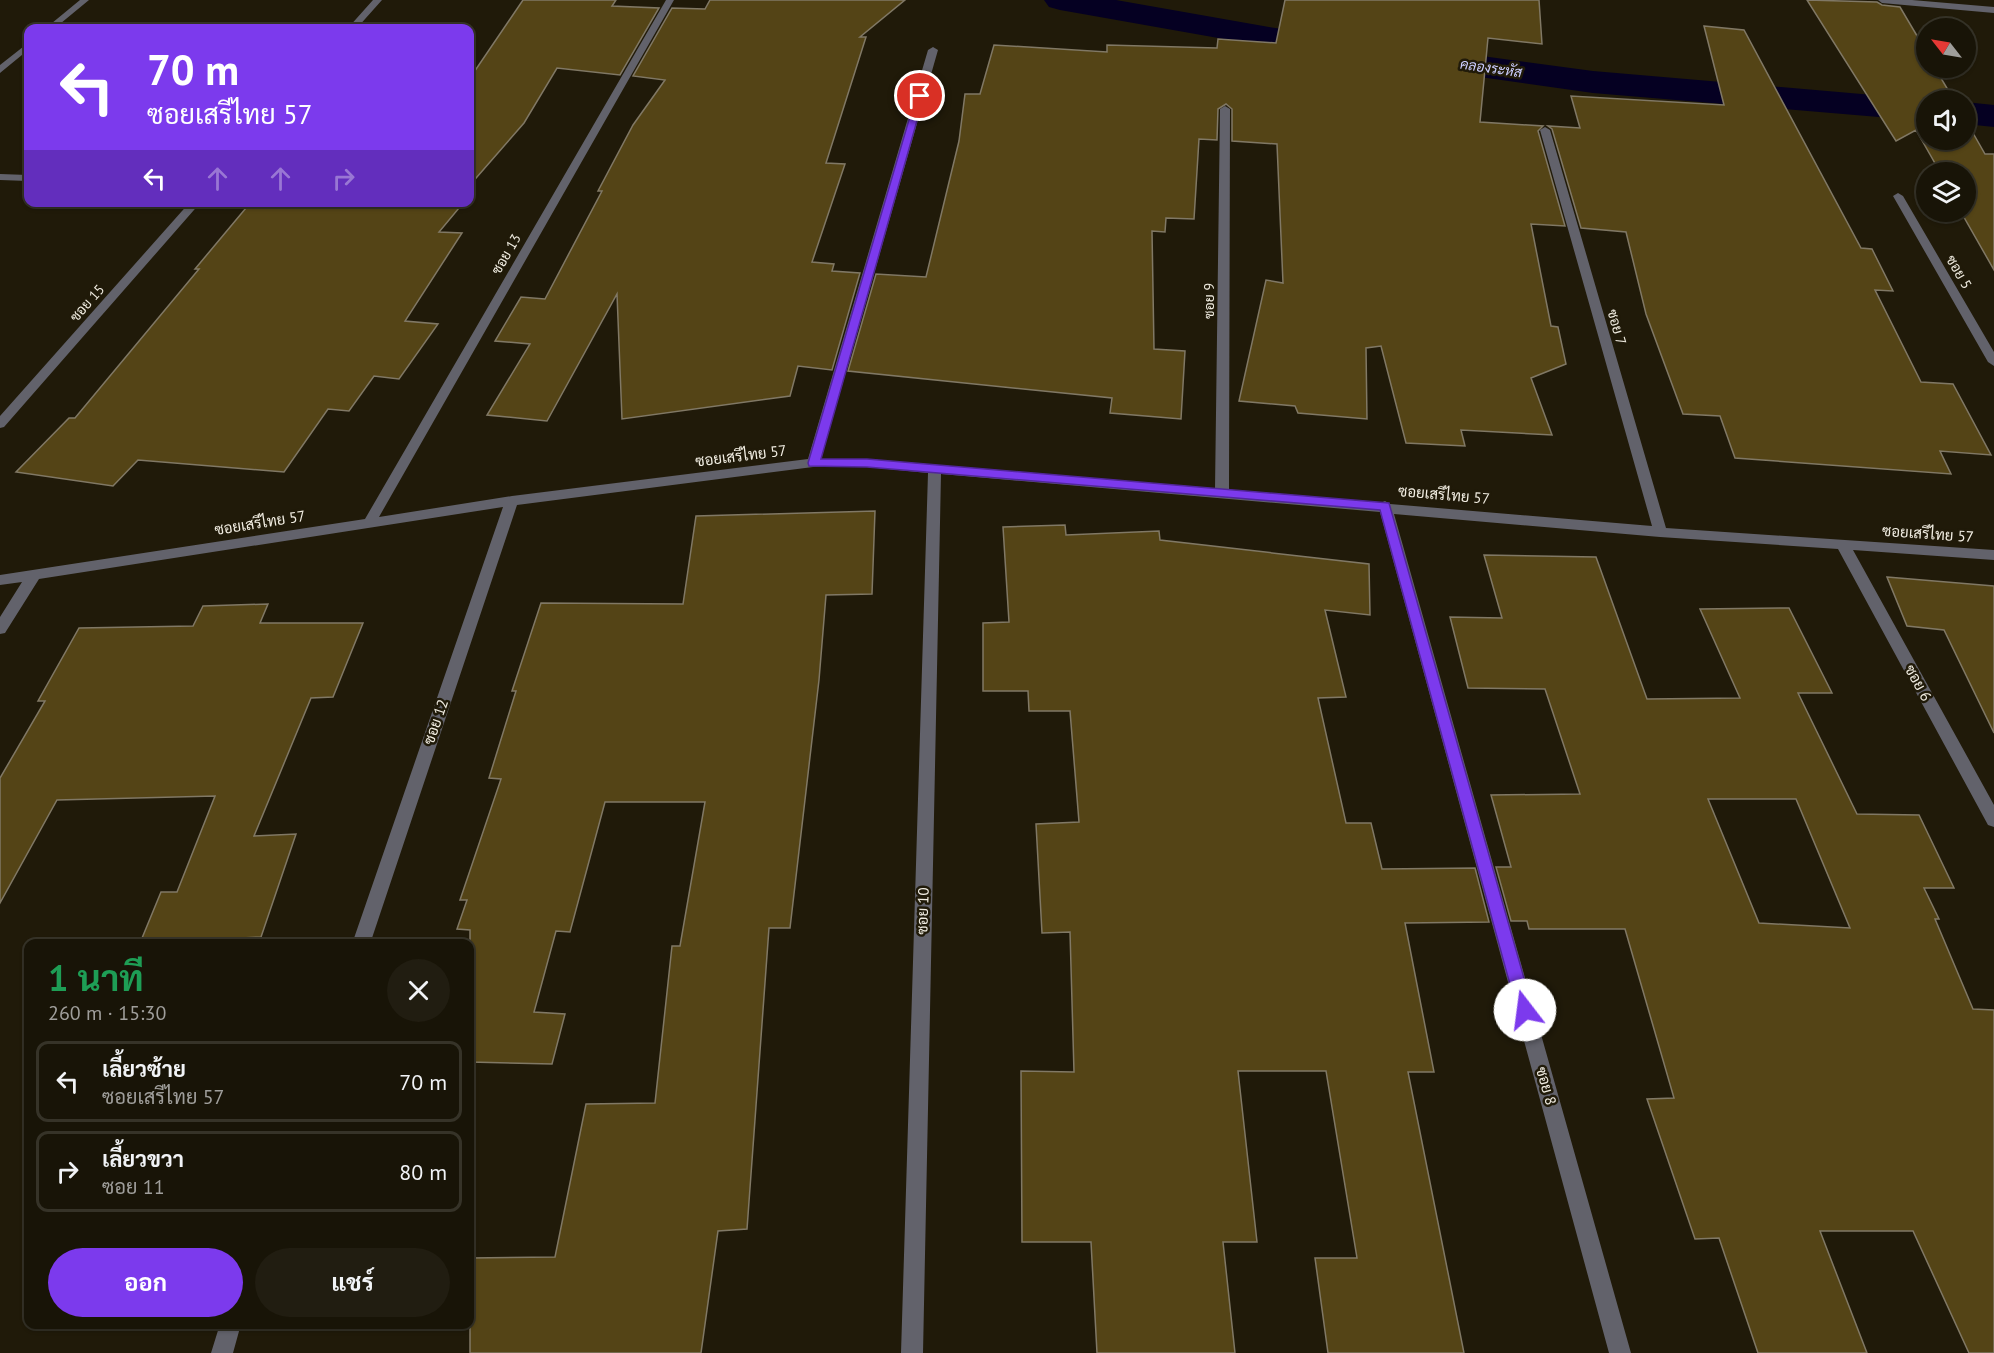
<!DOCTYPE html>
<html lang="th">
<head>
<meta charset="utf-8">
<style>
	:root { --surface:#181407; --page:#211d11; --text:#f1f3f6; --muted:#9f9e9b; --line:#363328; --accent:#7c3aed }
	body { margin:0; font-family:"PT Sans",Sarabun,sans-serif; background:var(--page); color:var(--text); height:100vh; display:flex; flex-direction:column; font-size:22px; white-space:nowrap }
	* { box-sizing:border-box; margin:0 }
	p { font-size:20px; color:var(--muted) }
	.icon { flex:none; width:33px; height:33px; fill:none; stroke:currentColor; stroke-width:2; stroke-linecap:round; stroke-linejoin:round }
	.map { position:relative; flex:1; overflow:hidden }
	.side { position:absolute; left:24px; top:939px; width:450px; height:390px; display:flex; flex-direction:column; background:var(--surface); border-radius:12px; box-shadow:0 2px 4px #0004,0 0 0 2px var(--line) }
	.side>* { flex:none }
	.guide { position:absolute; left:24px; top:24px; width:450px; height:183px; border-radius:12px; box-shadow:0 2px 4px #0004,0 0 0 2px var(--line); background:#7c3aed; color:#fff; overflow:hidden }
	.needle { width:39px; rotate:301deg }
	.controls { position:absolute; left:1916px; top:18px; display:grid; gap:12px }
	.controls a { display:grid; place-items:center; width:60px; height:60px; border-radius:50%; background:var(--surface); box-shadow:0 2px 4px #0004,0 0 0 2px var(--line); font-size:30px }
	.pin { position:absolute; display:grid; place-items:center; width:51px; height:51px; color:#fff; margin:-26px; border:3px solid #fff; border-radius:50%; box-shadow:0 2px 6px #0007 }
	.me { position:absolute; width:66px; margin:-33px; rotate:345deg; stroke-linejoin:round; filter:drop-shadow(0 0 4px #0008) }
	.turn { display:flex; align-items:center; gap:21px; height:126px; padding:0 24px; font-size:27px }
	.turn .icon { width:78px; height:78px; stroke-width:2.5 }
	.turn b { display:block; font-size:42px; line-height:51px }
	.lanes { display:flex; align-items:center; height:57px; padding:0 24px; background:#0003; justify-content:center; gap:30px; direction:ltr }
	.lanes .off { opacity:.35 }
	.round { display:grid; place-items:center; flex:none; width:63px; height:63px; border-radius:32px; background:var(--page) }
	.summary { display:flex; align-items:center; justify-content:space-between; height:102px; padding:0 24px }
	h1 { font-size:36px; font-weight:700; line-height:45px; color:#1e9e55 }
	.cta { display:flex; gap:12px; margin-top:auto; padding:12px 24px }
	.cta a { flex:1; height:69px; border-radius:36px; background:var(--accent); color:#fff; font-size:24px; font-weight:700; line-height:69px; text-align:center }
	.cta a+a { background:var(--page); color:var(--text) }
	ul { padding:0; list-style:none }
	li { display:flex; align-items:center; gap:18px; height:81px; margin:0 12px 9px; padding:0 12px; border:3px solid var(--line); border-radius:12px }
	li div { flex:1 }
	li b { display:block; font-size:22px }
	li em { font-style:normal }
	.map>svg:first-child { display:block }
	.lines { fill:none; stroke-linecap:round; stroke-linejoin:round }
	.canal { fill:#050022; fill-rule:evenodd }
	.building { fill:#544416; stroke:#807865; stroke-width:1.5; fill-rule:evenodd }
	.minor { fill:#62626b; fill-rule:evenodd }
	.route { fill:#7c3aed; stroke:#51269a; stroke-width:1.5 }
	.labels { text-anchor:middle; stroke-width:5; stroke-linejoin:round; paint-order:stroke }
	.far-water-label { font-size:14px; font-style:italic; fill:#ccceff; stroke:#201a09 }
	.far-street-label { font-size:14px; fill:#f1ede2; stroke:#201a09 }
	.street-label { font-size:15px; fill:#f1ede2; stroke:#201a09 }
</style>
</head>
<body>
<div class="map">
<svg width="1994" height="1353" viewBox="0 0 1994 1353">
	<rect width="100%" height="100%" fill="#201a09"/>
	<g class="lines">
		<path class="canal" d="M 1044,0 L 1116,0 L 1269,27 L 1593,71 L 1931,100 L 1926,100 L 1926,121 L 1593,93 L 1269,47 L 1060,10 L 1049,7 Z
			M 1965,102 L 1994,105 L 1994,127 L 1965,124 Z"/>
	</g>
	<path class="building" d="M 523,0 L 616,0 L 612,6 L 659,8 L 620,75 L 557,68 L 524,123 L 470,185 L 470,78 Z
		M 710,0 L 905,0 L 860,37 L 866,37 L 826,163 L 845,164 L 812,262 L 834,264 L 832,271 L 860,273 L 832,370 L 798,366 L 790,396 L 622,419 L 617,294 L 547,421 L 487,415 L 530,344 L 495,341 L 521,297 L 545,299 L 602,191 L 598,191 L 633,125 L 665,80 L 633,76 L 672,8 L 705,9 Z
		M 1285,0 L 1539,0 L 1542,44 L 1488,38 L 1480,122 L 1543,126 L 1538,131 L 1565,226 L 1531,224 L 1551,326 L 1558,327 L 1566,364 L 1531,378 L 1552,435 L 1461,430 L 1465,446 L 1406,443 L 1381,346 L 1366,348 L 1367,419 L 1298,413 L 1295,406 L 1239,401 L 1266,280 L 1283,283 L 1280,214 L 1277,144 L 1232,141 L 1232,109 L 1226,104 L 1218,109 L 1217,140 L 1199,139 L 1194,219 L 1166,218 L 1165,232 L 1152,231 L 1154,349 L 1185,351 L 1181,419 L 1110,413 L 1112,398 L 848,371 L 876,274 L 926,277 L 959,141 L 965,94 L 980,94 L 994,45 L 1107,52 L 1107,45 L 1217,48 L 1218,39 L 1276,43 Z
		M 1807,0 L 1877,2 L 1882,5 L 1900,7 L 1926,51 L 1926,68 L 1935,68 L 1954,100 L 1926,100 L 1926,140 L 1965,140 L 1965,119 L 1985,154 L 1994,154 L 1994,270 L 1961,212 L 1965,212 L 1965,172 L 1940,172 L 1916,130 L 1896,141 Z
		M 1704,26 L 1744,30 L 1861,248 L 1872,249 L 1893,291 L 1875,290 L 1921,382 L 1953,384 L 1991,455 L 1940,451 L 1951,474 L 1735,458 L 1720,416 L 1683,414 L 1646,314 L 1626,232 L 1581,228 L 1552,129 L 1548,126 L 1580,128 L 1571,96 L 1724,105 Z
		M 251,202 L 464,202 L 439,232 L 462,233 L 405,321 L 438,324 L 399,379 L 374,376 L 349,411 L 328,409 L 284,472 L 138,460 L 113,486 L 16,472 L 69,418 L 75,418 L 199,269 L 195,269 Z
		M 875,511 L 872,594 L 826,595 L 819,680 L 790,928 L 769,928 L 747,1229 L 718,1231 L 701,1353 L 470,1353 L 470,1258 L 555,1257 L 586,1104 L 655,1103 L 672,946 L 680,946 L 705,802 L 605,802 L 570,932 L 556,931 L 534,1012 L 565,1014 L 552,1064 L 470,1062 L 470,930 L 457,929 L 467,900 L 460,900 L 501,779 L 489,778 L 516,691 L 512,691 L 541,603 L 683,604 L 696,516 Z
		M 1065,525 L 1066,535 L 1159,531 L 1160,540 L 1369,564 L 1370,615 L 1325,610 L 1346,697 L 1318,698 L 1346,823 L 1371,823 L 1382,869 L 1475,868 L 1489,922 L 1405,923 L 1434,1072 L 1408,1072 L 1464,1353 L 1328,1353 L 1315,1258 L 1357,1258 L 1326,1071 L 1238,1071 L 1257,1242 L 1223,1242 L 1235,1353 L 1097,1353 L 1091,1242 L 1022,1242 L 1021,1071 L 1074,1072 L 1070,932 L 1042,933 L 1036,824 L 1079,822 L 1070,711 L 1029,711 L 1028,691 L 983,691 L 983,623 L 1009,622 L 1003,527 Z
		M 1484,555 L 1596,557 L 1647,699 L 1740,698 L 1700,609 L 1789,608 L 1832,693 L 1798,693 L 1857,814 L 1919,815 L 1954,888 L 1924,888 L 1939,919 L 1935,919 L 1973,1009 L 1994,1010 L 1994,1353 L 1969,1353 L 1913,1231 L 1820,1231 L 1867,1353 L 1758,1353 L 1719,1238 L 1695,1239 L 1647,1099 L 1674,1098 L 1625,929 L 1529,929 L 1527,921 L 1511,921 L 1496,867 L 1511,867 L 1491,795 L 1580,794 L 1545,689 L 1468,688 L 1450,617 L 1502,618 ZM 1708,799 L 1796,799 L 1850,928 L 1759,923 Z
		M 1887,577 L 1994,586 L 1994,733 L 1944,630 L 1907,626 Z
		M 268,604 L 260,623 L 363,623 L 333,697 L 311,698 L 254,836 L 296,834 L 261,937 L 140,943 L 161,892 L 177,892 L 215,796 L 57,800 L 0,903 L 0,778 L 45,701 L 38,701 L 79,628 L 193,626 L 203,606 Z"/>
	<g class="lines">
		<path class="minor" d="M 80,0 L 89,0 L 55,28 L 46,28 Z
			M 373,0 L 382,0 L 357,28 L 348,28 Z
			M 666,0 L 674,0 L 379,517 L 512,496 L 808,459 L 928,50 L 933,47 L 938,50 L 821,459 L 867,459 L 1215,489 L 1220,109 L 1225,106 L 1230,109 L 1229,490 L 1380,503 L 1385,501 L 1390,504 L 1652,526 L 1540,130 L 1545,127 L 1550,130 L 1666,528 L 1994,550 L 1994,560 L 1853,550 L 1994,805 L 1994,827 L 1988,825 L 1838,549 L 1660,537 L 1394,514 L 1631,1353 L 1609,1353 L 1380,512 L 941,474 L 923,1353 L 901,1353 L 928,473 L 867,467 L 813,467 L 517,505 L 370,944 L 352,944 L 503,507 L 39,579 L 5,633 L 0,634 L 0,617 L 22,582 L 0,585 L 0,575 L 365,519 Z
			M 1878,0 L 1912,0 L 1994,7 L 1994,13 L 1882,3 Z
			M 28,43 L 28,50 L 0,73 L 0,65 Z
			M 0,174 L 28,175 L 28,181 L 0,180 Z
			M 1898,193 L 1903,196 L 1994,352 L 1994,366 L 1988,362 L 1893,196 Z
			M 190,202 L 201,202 L 4,427 L 0,428 L 0,416 Z
			M 220,1324 L 241,1324 L 233,1353 L 211,1353 Z"/>
	</g>
	<path class="route" d="M 920,93 L 924,96 L 821,459 L 867,459 L 1389,503 L 1533,1010 L 1531,1015 L 1525,1017 L 1519,1015 L 1517,1010 L 1380,510 L 867,467 L 809,466 L 808,463 L 916,96 Z"/>
	<g class="labels">
		<g class="far-water-label">
			<text transform="translate(1491 68) rotate(8)" y="5">คลองระหัส</text>
		</g>
		<g class="far-street-label">
			<text transform="translate(506 254) rotate(-60)" y="5">ซอย 13</text>
			<text transform="translate(1959 272) rotate(60)" y="5">ซอย 5</text>
			<text transform="translate(1209 301) rotate(-90)" y="5">ซอย 9</text>
			<text transform="translate(87 303) rotate(-49)" y="5">ซอย 15</text>
			<text transform="translate(1617 327) rotate(74)" y="5">ซอย 7</text>
		</g>
		<g class="street-label">
			<text transform="translate(741 456) rotate(-7)" y="5">ซอยเสรีไทย 57</text>
			<text transform="translate(1444 495) rotate(5)" y="5">ซอยเสรีไทย 57</text>
			<text transform="translate(260 523) rotate(-9)" y="5">ซอยเสรีไทย 57</text>
			<text transform="translate(1928 534) rotate(4)" y="5">ซอยเสรีไทย 57</text>
			<text transform="translate(1918 683) rotate(61)" y="5">ซอย 6</text>
			<text transform="translate(436 722) rotate(-71)" y="5">ซอย 12</text>
			<text transform="translate(923 911) rotate(-88)" y="5">ซอย 10</text>
			<text transform="translate(1546 1086) rotate(74)" y="5">ซอย 8</text>
		</g>
	</g>
</svg>
<div class="controls">
<a><svg class="needle" viewBox="-14 -14 28 28"><path d="M0-13l5 13h-10z" fill="#e53935"/><path d="M0 13l5-13h-10z" fill="#9f9e9b"/></svg></a>
<a><svg class="icon" aria-label="sound" viewBox="0 0 24 24"><path d="M4 9h4l5-4v14l-5-4H4zM17 9q2 3 0 6"/></svg></a>
<a><svg class="icon" aria-label="layers" viewBox="0 0 24 24"><path d="M12 4l9 5-9 5-9-5zM3 14l9 5 9-5"/></svg></a>
</div>
<div class="pin" style="left:920px;top:96px;background:#d93025"><svg class="icon" aria-label="arrive" viewBox="0 0 24 24"><path d="M6 21V4h12l-3 4 3 4H6"/></svg></div>
<svg class="me" style="left:1525px;top:1010px" viewBox="-20 -20 40 40"><circle r="19" fill="#fff"/><path d="M0-13L10 11 0 6-10 11z" fill="#7c3aed"/></svg>
<div class="guide">
<div class="turn"><svg class="icon" aria-label="left" viewBox="0 0 24 24"><path d="M17 20v-9H6M10 6l-5 5 5 5"/></svg><div><b>70 m</b>ซอยเสรีไทย 57</div></div>
<div class="lanes"><svg class="icon" aria-label="left" viewBox="0 0 24 24"><path d="M17 20v-9H6M10 6l-5 5 5 5"/></svg><svg class="icon off" aria-label="ahead" viewBox="0 0 24 24"><path d="M12 20V5M6 11l6-6 6 6"/></svg><svg class="icon off" aria-label="ahead" viewBox="0 0 24 24"><path d="M12 20V5M6 11l6-6 6 6"/></svg><svg class="icon off" aria-label="right" viewBox="0 0 24 24"><path d="M7 20v-9h11M14 6l5 5-5 5"/></svg></div>
</div>
<section class="side">
<div class="summary"><div><h1>1 นาที</h1><p>260 m · 15:30</p></div><a class="round"><svg class="icon" aria-label="close" viewBox="0 0 24 24"><path d="M6 6l12 12M18 6L6 18"/></svg></a></div>
<ul>
<li><svg class="icon" aria-label="left" viewBox="0 0 24 24"><path d="M17 20v-9H6M10 6l-5 5 5 5"/></svg><div><b>เลี้ยวซ้าย</b><p>ซอยเสรีไทย 57</p></div><em>70 m</em></li>
<li><svg class="icon" aria-label="right" viewBox="0 0 24 24"><path d="M7 20v-9h11M14 6l5 5-5 5"/></svg><div><b>เลี้ยวขวา</b><p>ซอย 11</p></div><em>80 m</em></li>
</ul>
<div class="cta"><a>ออก</a><a>แชร์</a></div>
</section>
</div>
</body>
</html>
